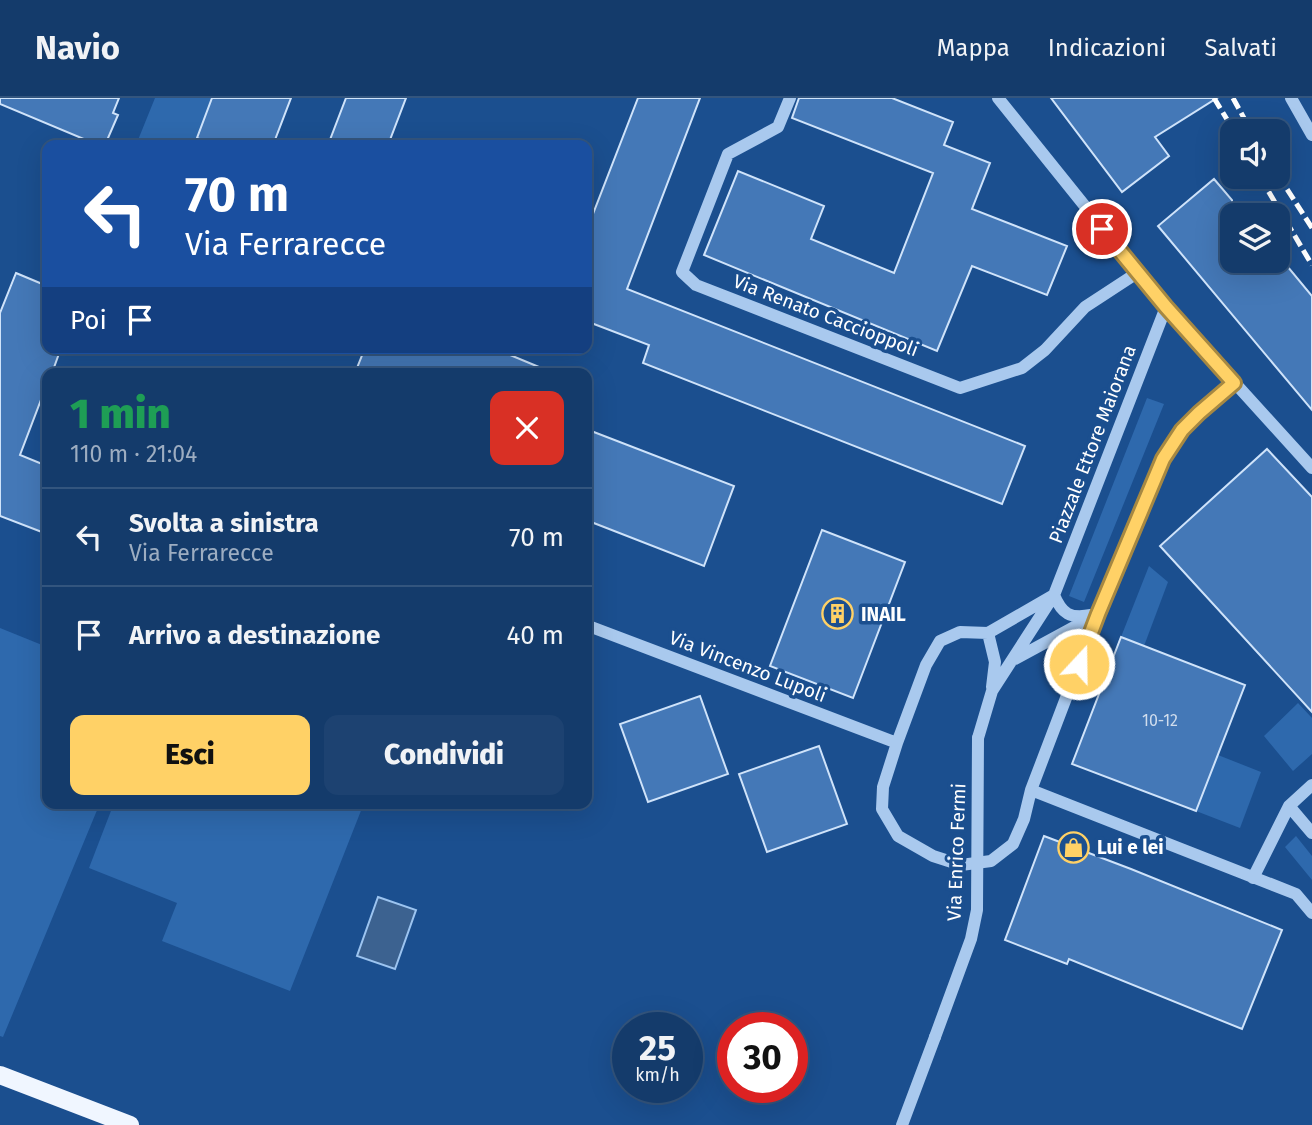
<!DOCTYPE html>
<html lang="it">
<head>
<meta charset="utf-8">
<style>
	:root { --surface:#143b6b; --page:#1d4271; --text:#f1f3f6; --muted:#9dadc1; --line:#33557e; --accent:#ffd166 }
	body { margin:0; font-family:"Fira Sans",sans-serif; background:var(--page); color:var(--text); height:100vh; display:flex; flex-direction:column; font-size:26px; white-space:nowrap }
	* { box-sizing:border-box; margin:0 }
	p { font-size:23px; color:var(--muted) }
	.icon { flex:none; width:38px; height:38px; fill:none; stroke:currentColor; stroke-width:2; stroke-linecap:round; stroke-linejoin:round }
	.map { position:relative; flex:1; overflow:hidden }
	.panel { position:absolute; left:42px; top:270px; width:550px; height:441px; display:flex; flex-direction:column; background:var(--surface); border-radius:14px; box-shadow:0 7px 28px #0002,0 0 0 2px var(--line) }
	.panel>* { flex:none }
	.banner { position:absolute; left:42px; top:42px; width:550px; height:214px; border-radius:14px; box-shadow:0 7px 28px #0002,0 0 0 2px var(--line); background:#1a4fa0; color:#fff; overflow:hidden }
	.fabs { position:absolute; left:1220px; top:21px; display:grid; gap:14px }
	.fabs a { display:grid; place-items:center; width:70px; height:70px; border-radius:14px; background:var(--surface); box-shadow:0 7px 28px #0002,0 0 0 2px var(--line); font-size:35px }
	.speed { position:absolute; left:612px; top:914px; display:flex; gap:14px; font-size:35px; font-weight:700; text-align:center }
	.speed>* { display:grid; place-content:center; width:91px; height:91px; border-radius:50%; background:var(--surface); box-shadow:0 7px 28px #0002,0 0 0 2px var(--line); line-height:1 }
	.speed small { font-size:18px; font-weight:400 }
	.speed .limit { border:10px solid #d22; background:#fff; color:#111 }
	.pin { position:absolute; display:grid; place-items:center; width:60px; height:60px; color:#fff; margin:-30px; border:4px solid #fff; border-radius:50%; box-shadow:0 2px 7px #0007 }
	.me { position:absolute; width:77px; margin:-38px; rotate:21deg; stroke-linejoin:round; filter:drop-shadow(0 0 5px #0008) }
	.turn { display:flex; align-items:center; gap:24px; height:147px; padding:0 28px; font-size:32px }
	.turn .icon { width:91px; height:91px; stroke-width:2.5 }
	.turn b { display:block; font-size:49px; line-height:60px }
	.then { display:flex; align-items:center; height:66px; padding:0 28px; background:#0003; gap:14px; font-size:26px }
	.round { display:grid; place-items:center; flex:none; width:74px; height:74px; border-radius:14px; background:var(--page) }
	.head { display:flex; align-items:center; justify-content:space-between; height:119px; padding:0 28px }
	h1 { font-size:42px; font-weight:800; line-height:52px; color:#1e9e55 }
	.cta { display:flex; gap:14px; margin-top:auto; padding:14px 28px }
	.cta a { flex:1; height:80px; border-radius:14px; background:var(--accent); color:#111; font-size:28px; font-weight:800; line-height:80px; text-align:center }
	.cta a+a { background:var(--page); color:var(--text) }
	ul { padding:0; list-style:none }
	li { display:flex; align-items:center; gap:21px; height:98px; padding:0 28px; border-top:2px solid var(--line) }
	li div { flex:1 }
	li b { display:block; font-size:26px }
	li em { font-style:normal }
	header { display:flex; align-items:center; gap:42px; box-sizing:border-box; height:98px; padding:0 35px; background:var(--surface); border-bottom:2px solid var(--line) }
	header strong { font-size:33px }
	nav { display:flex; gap:38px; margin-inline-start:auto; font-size:24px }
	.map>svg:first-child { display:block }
	.green { fill:#2e69ad }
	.water { fill:#3c6290; stroke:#9cc4f0; stroke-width:2 }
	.building { fill:#4478b7; stroke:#cfe3fa; stroke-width:2 }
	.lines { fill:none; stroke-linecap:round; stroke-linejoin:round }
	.minor { stroke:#a9c9ee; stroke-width:12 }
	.major { stroke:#f0f6ff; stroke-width:18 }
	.rail { stroke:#fff; stroke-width:5; stroke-dasharray:12 5; stroke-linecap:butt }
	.minor-bridge { stroke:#a9c9ee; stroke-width:12 }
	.route-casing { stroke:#a68842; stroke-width:18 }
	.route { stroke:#ffd166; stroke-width:12 }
	.labels { text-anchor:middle; stroke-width:7; stroke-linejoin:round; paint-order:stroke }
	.number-label { font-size:16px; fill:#d0dded }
	.street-label { font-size:19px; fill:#fff; stroke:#1b4f8f }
	.poi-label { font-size:19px; font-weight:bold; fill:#fff; stroke:#1b4f8f; text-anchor:start }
</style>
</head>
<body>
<header>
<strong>Navio</strong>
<nav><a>Mappa</a><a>Indicazioni</a><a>Salvati</a></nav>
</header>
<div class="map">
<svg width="1312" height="1027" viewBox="0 0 1312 1027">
	<rect width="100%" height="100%" fill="#1b4f8f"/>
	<path class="green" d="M 155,0 L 212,0 L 197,40 L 215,47 L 151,47 L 138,42 Z
		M 1147,300 L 1164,306 L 1084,504 L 1069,498 Z
		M 1149,468 L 1168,484 L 1144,548 L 1121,539 Z
		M 0,530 L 47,549 L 47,705 L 100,705 L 3,939 L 0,938 Z
		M 1298,605 L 1312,620 L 1312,656 L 1293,673 L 1264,638 Z
		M 1218,657 L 1261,674 L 1240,730 L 1196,713 Z
		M 114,705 L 364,705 L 290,893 L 162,843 L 177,805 L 89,770 Z
		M 1296,738 L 1312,758 L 1312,782 L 1285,749 Z"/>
	<path class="water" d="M 378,799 L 416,812 L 395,871 L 357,858 Z"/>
	<path class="building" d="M 0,0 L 119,0 L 113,15 L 118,17 L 105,47 L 98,47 L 0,6 Z
		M 212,0 L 291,0 L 273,47 L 215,47 L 197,40 Z
		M 346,0 L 406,0 L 388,47 L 328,47 Z
		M 638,0 L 700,0 L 627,191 L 1025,348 L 1002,406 L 643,265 L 649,247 L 586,223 L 586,134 Z
		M 799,0 L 892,0 L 953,24 L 944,47 L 990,65 L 972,111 L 1067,148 L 1047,197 L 972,168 L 937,253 L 704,157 L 738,73 L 824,108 L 811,141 L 894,175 L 933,75 L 792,20 Z
		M 1051,0 L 1217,0 L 1155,39 L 1169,58 L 1122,94 Z
		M 1214,81 L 1232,102 L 1232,163 L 1283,163 L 1312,198 L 1312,312 L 1158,128 Z
		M 16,175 L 47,188 L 47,250 L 61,250 L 52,275 L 47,275 L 47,286 L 20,357 L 47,368 L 47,436 L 0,418 L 0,215 Z
		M 365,250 L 493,250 L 551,274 L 355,275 Z
		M 586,331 L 734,388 L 704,468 L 586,422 Z
		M 1267,351 L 1312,399 L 1312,614 L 1160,448 Z
		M 822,432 L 905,464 L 853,600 L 770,568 Z
		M 1121,539 L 1245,587 L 1196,713 L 1072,666 Z
		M 700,598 L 728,676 L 648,704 L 620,626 Z
		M 819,648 L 847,726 L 767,754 L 739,676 Z
		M 1044,738 L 1131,771 L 1282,832 L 1242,931 L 1069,861 L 1067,866 L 1005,842 Z"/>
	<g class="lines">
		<path class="minor" d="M 790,0 L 778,29 L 728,56 L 682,174 L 696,187 L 960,290 L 1022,270 L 1045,252 L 1085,209 L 1137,175
			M 998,0 L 1166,209 L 1312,370
			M 1291,0 L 1312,37
			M 1054,497 L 988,535 L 960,534 L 940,543 L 926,567 L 897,645 L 883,689 L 882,711 L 898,738 L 933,758 L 961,767 L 991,763 L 1013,746 L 1024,721 L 1031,692 L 1098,516 L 1163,361 L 1182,332 L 1199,315 L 1235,284
			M 1054,497 C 1062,516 1070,521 1091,517
			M 586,527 L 897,645
			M 988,535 L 995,564 L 992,589
			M 1015,561 L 1098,516
			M 978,640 L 992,593 L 1054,497 L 1166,209
			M 1031,692 L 1296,796 L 1312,815
			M 1289,708 L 1312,735
			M 1253,780 L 1289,708 L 1312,687
			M 902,1027 L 935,939"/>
		<path class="major" d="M 0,977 L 130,1027"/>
		<path class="rail" d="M 1214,0 L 1234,33
			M 1233,0 L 1251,33
			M 1278,77 L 1312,130
			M 1260,79 L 1312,167"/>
		<path class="minor-bridge" d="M 935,939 L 971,841 L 977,812 L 978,640"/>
	</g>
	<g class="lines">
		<defs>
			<path id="route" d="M 1079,566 L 1098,516 L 1163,361 L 1182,332 L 1199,315 L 1234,285 L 1166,209 L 1102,131"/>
		</defs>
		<use href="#route" class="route-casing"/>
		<use href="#route" class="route"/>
	</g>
	<defs>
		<symbol id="building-ring" viewBox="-11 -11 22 22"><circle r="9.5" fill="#1b4f8f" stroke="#ffd166" stroke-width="1.5"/><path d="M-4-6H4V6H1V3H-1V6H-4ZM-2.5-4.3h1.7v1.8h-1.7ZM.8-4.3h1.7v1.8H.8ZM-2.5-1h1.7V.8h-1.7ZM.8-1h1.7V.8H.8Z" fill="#ffd166"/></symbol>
		<symbol id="shop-ring" viewBox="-11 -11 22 22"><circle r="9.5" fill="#1b4f8f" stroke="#ffd166" stroke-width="1.5"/><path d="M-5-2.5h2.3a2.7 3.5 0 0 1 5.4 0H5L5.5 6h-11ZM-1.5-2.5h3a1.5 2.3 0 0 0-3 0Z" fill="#ffd166"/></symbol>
	</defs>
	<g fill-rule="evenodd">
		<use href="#building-ring" x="820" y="498" width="35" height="35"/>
		<use href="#shop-ring" x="1056" y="732" width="35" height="35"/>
	</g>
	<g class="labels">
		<g class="number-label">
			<text x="1160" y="628">10-12</text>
		</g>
		<g class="street-label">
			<text transform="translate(826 217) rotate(21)" y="7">Via Renato Caccioppoli</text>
			<text transform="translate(1092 346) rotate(-69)" y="7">Piazzale Ettore Maiorana</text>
			<text transform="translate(748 568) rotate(21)" y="7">Via Vincenzo Lupoli</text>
			<text transform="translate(956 754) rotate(-88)" y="7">Via Enrico Fermi</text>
		</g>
		<g class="poi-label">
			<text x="861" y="523">INAIL</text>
			<text x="1097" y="756">Lui e lei</text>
		</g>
	</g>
</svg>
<div class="fabs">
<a><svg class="icon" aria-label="sound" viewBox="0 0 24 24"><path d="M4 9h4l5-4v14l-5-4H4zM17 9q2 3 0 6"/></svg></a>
<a><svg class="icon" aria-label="layers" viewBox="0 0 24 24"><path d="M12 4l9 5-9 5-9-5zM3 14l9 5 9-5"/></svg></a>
</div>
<div class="speed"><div>25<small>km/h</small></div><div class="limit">30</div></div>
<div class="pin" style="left:1102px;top:131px;background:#d93025"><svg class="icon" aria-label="arrive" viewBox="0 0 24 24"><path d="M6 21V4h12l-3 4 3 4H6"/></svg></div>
<svg class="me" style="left:1079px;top:566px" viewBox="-20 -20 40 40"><circle r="17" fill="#ffd166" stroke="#fff" stroke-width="3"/><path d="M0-11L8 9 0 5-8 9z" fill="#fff"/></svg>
<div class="banner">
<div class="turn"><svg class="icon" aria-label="left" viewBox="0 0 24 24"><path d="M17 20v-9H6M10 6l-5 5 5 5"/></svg><div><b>70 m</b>Via Ferrarecce</div></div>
<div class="then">Poi<svg class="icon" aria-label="arrive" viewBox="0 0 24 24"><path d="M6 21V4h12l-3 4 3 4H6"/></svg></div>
</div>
<section class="panel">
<div class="head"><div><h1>1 min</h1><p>110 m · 21:04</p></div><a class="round" style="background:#d93025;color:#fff"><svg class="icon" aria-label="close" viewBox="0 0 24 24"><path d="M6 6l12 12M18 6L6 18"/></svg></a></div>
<ul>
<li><svg class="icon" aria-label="left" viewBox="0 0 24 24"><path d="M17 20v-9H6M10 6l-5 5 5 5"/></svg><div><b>Svolta a sinistra</b><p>Via Ferrarecce</p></div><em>70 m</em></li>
<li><svg class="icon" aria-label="arrive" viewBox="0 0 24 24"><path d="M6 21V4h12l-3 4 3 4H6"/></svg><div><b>Arrivo a destinazione</b></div><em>40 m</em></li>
</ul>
<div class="cta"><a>Esci</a><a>Condividi</a></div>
</section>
</div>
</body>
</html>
